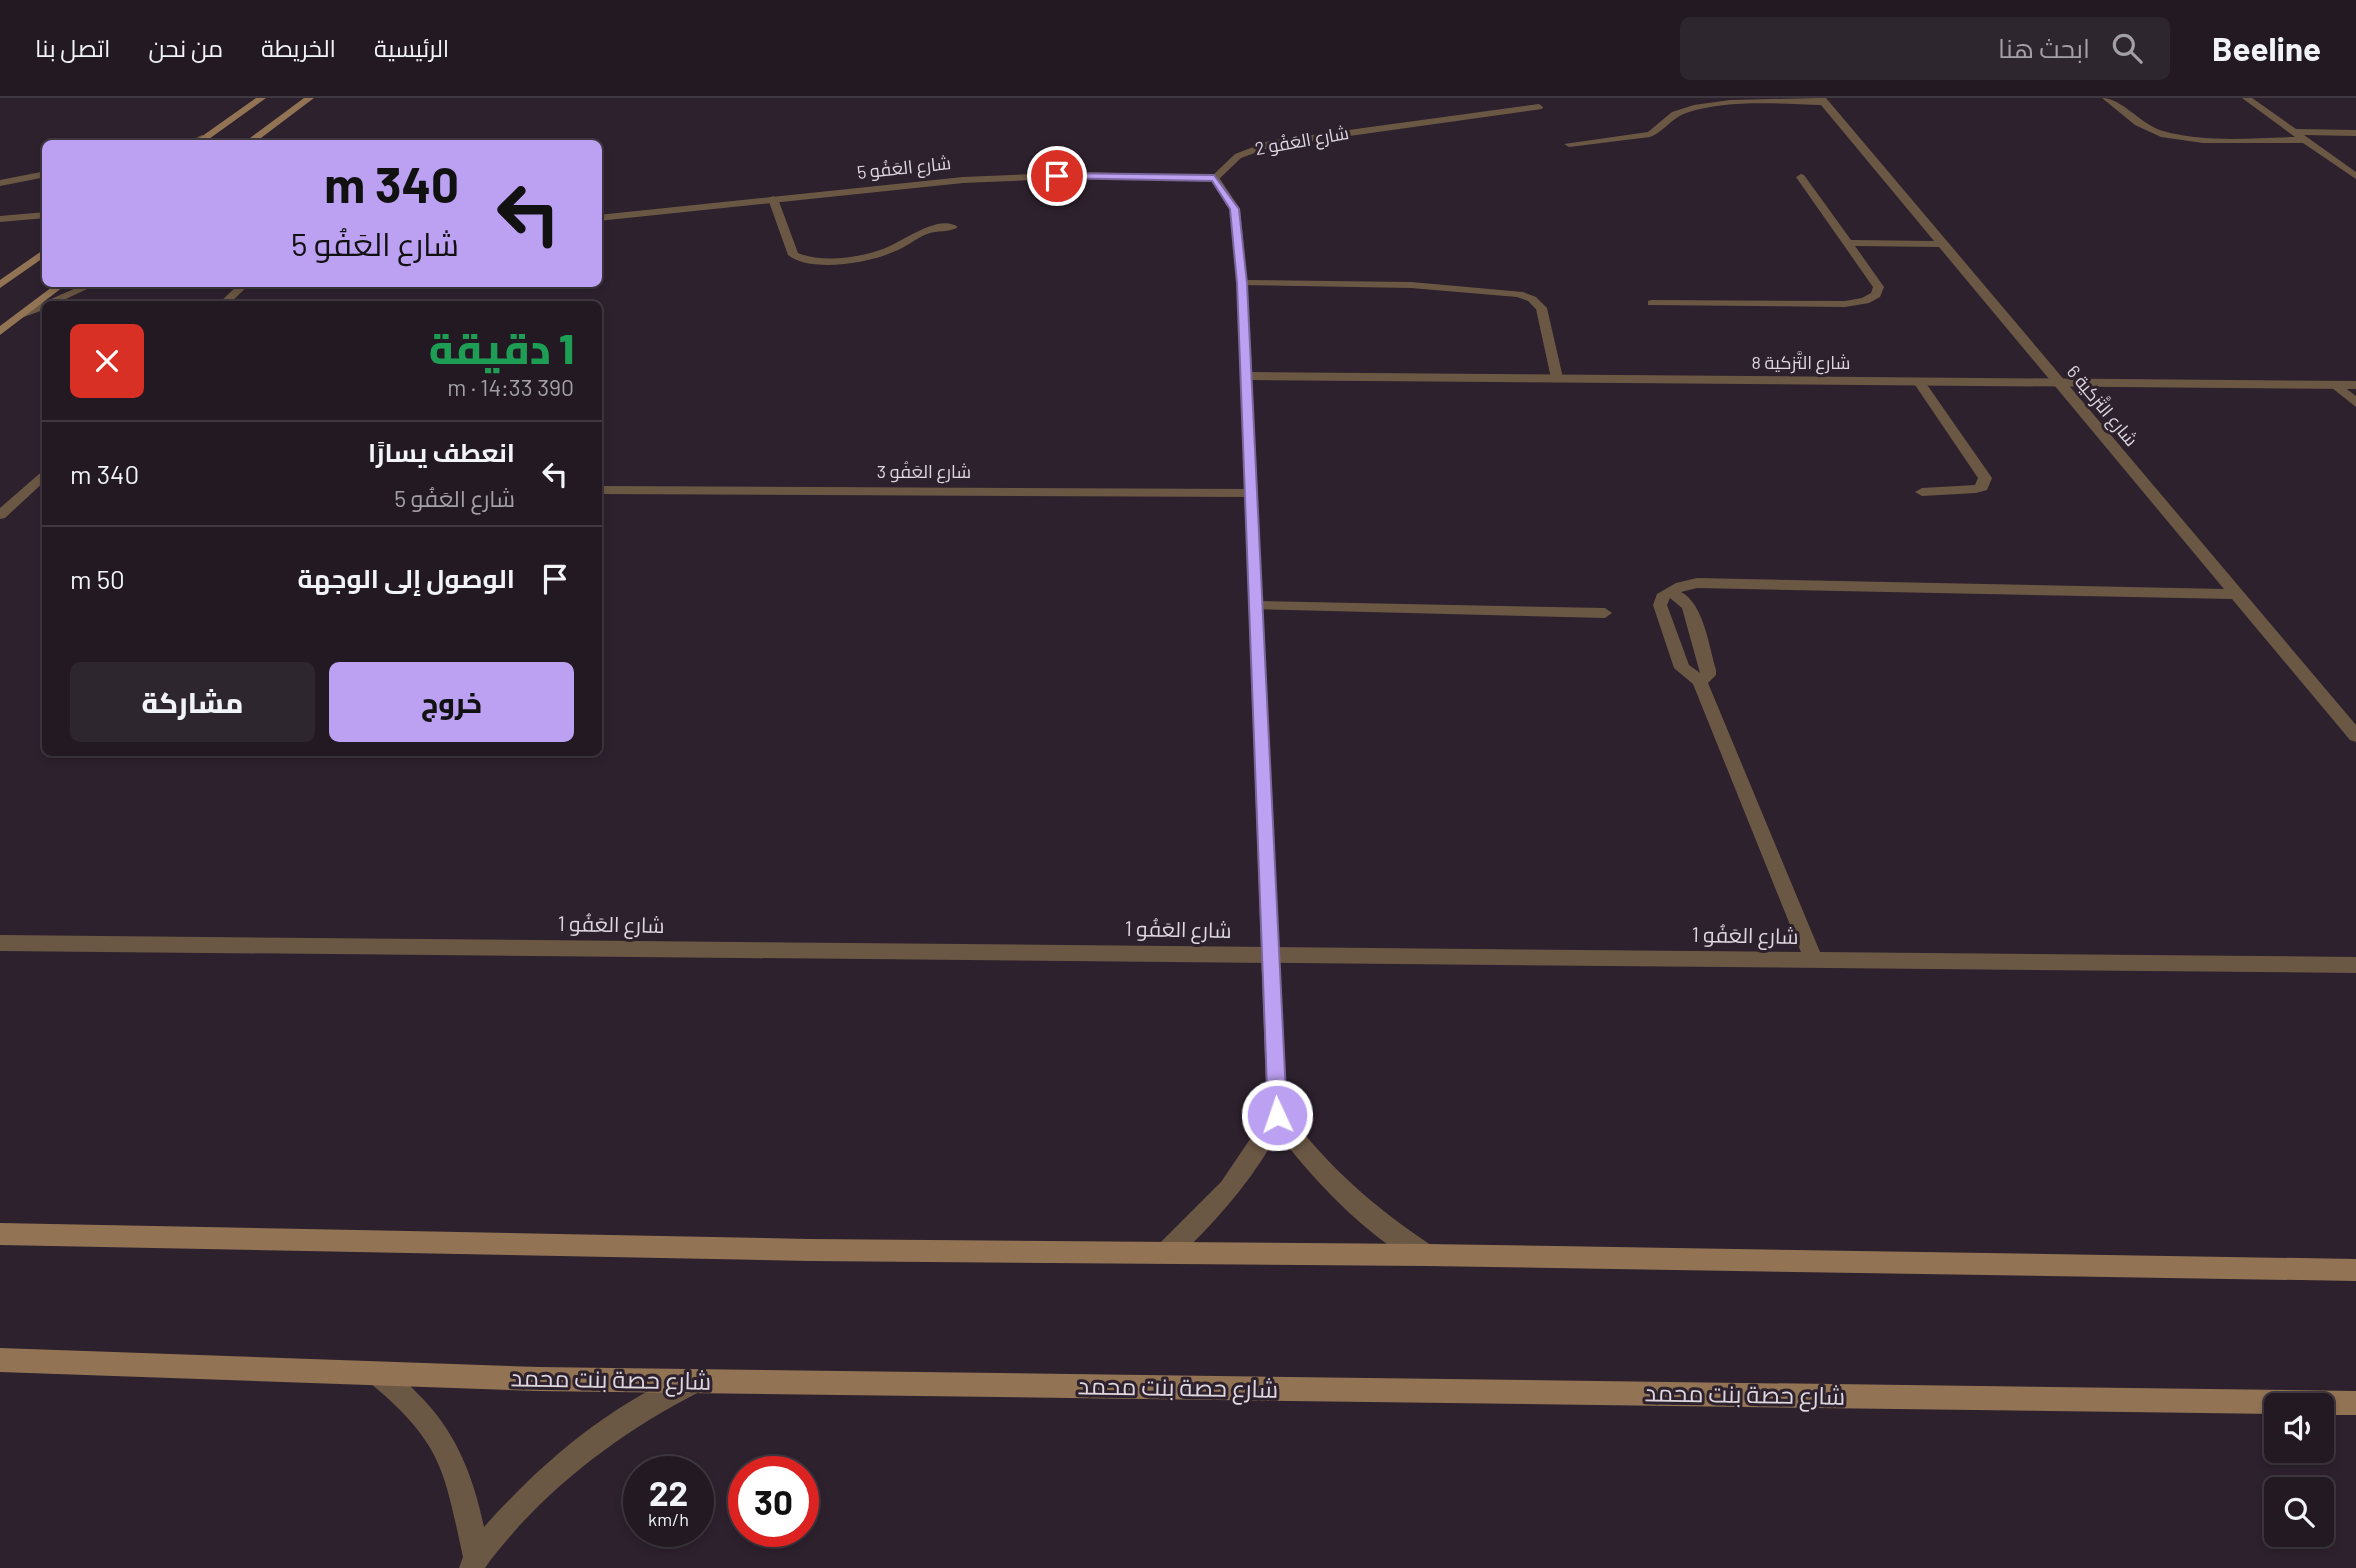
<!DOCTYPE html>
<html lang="ar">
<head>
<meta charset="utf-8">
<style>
	:root { --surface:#221922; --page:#2e262f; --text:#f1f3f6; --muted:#a2a0a5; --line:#3f3840; --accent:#bca0f2 }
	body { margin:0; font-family:Barlow,Cairo,sans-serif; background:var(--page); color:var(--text); direction:rtl; height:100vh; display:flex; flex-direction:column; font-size:26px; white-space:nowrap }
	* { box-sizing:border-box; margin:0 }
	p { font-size:23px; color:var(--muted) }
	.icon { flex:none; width:38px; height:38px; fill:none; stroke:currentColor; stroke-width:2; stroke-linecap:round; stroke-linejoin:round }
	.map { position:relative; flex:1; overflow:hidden; direction:ltr }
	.sheet { position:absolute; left:42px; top:203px; width:560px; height:455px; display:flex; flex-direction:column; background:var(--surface); border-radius:10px; box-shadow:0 4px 10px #0003,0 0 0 2px var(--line); direction:rtl }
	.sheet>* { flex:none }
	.top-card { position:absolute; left:42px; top:42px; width:560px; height:147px; border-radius:10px; box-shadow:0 4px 10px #0003,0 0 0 2px var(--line); direction:rtl; background:#bca0f2; color:#111; overflow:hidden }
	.controls { position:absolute; left:2264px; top:1295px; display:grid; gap:14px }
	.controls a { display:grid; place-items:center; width:70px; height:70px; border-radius:10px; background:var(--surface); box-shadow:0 4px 10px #0003,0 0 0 2px var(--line); font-size:35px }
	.speed { position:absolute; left:623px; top:1358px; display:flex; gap:14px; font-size:35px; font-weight:700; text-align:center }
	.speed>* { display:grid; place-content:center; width:91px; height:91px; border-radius:50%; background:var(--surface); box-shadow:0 4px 10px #0003,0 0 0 2px var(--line); line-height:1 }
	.speed small { font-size:18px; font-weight:400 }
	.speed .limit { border:10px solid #d22; background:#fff; color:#111 }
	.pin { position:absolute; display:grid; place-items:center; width:60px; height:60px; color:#fff; margin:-30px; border:4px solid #fff; border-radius:50%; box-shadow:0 2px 7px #0007 }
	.me { position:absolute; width:77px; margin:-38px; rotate:357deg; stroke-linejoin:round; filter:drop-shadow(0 0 5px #0008) }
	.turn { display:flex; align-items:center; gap:24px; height:147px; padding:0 28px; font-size:32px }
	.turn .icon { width:91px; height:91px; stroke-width:2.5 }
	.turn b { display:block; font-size:49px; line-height:60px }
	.round { display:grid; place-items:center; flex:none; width:74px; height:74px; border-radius:10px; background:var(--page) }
	.overview { display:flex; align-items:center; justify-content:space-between; height:119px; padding:0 28px }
	h1 { font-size:42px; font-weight:800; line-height:52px; color:#1e9e55 }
	.button { display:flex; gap:14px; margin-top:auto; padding:14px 28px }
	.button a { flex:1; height:80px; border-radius:10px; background:var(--accent); color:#111; font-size:28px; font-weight:800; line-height:80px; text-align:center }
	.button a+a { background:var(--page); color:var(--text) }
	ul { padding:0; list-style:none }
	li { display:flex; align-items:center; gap:21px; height:105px; padding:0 28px; border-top:2px solid var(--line) }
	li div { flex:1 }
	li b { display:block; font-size:26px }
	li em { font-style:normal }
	header { display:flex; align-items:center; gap:42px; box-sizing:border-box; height:98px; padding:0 35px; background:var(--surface); border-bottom:2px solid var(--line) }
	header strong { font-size:33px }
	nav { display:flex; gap:38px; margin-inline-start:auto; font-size:24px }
	.search { width:490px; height:63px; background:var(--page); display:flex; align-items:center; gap:18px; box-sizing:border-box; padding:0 24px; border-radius:10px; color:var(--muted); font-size:26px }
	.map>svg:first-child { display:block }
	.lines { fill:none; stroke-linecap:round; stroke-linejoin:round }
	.lane { fill:#6b5844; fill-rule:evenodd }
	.street { fill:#6b5844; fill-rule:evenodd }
	.secondary { fill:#927454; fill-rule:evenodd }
	.route { fill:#bca0f2; stroke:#7a689d; stroke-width:2 }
	.labels { text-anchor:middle; stroke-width:6; stroke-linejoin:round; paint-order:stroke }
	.far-street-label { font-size:18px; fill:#ded7df; stroke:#2d212d }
	.street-label { font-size:21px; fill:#ded7df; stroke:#2d212d }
	.near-street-label { font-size:24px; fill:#ded7df; stroke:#2d212d }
</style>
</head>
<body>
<header>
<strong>Beeline</strong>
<div class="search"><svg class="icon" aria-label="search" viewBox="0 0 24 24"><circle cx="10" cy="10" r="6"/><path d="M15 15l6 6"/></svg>ابحث هنا</div>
<nav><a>الرئيسية</a><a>الخريطة</a><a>من نحن</a><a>اتصل بنا</a></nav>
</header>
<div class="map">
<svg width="2356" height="1470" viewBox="0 0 2356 1470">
	<rect width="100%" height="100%" fill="#2d212d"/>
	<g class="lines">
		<path class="lane" d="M 1818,0 L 1826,0 L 2356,627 L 2356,644 L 2350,642 L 2232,501 L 1697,490 L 1681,494 C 1704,506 1709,549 1716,572 L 1716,577 L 1708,585 L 1820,854 L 2356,859 L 2356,875 L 0,853 L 0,837 L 1801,854 L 1693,586 L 1674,570 L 1653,507 L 1657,496 L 1676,485 L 1697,480 L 2224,491 L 1939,149 L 1855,148 L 1884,189 L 1880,199 L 1869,205 L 1845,209 L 1648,207 L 1648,203 L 1652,202 L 1845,203 L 1862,200 L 1871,195 L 1873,189 L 1796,79 L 1801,76 L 1804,77 L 1851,142 L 1934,143 L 1821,7 C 1778,6 1728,1 1686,15 C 1671,20 1664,34 1650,39 L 1569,49 L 1564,46 L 1648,34 L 1672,14 L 1694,7 L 1730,2 ZM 1670,500 L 1682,510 L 1700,575 L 1689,567 L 1667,507 Z
			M 2102,0 C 2122,0 2141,27 2163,33 C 2205,45 2253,40 2295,39 L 2242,0 L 2252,0 L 2296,31 L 2356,32 L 2356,38 L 2304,37 L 2356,74 L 2356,81 L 2303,45 L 2203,45 L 2161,39 L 2135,27 Z
			M 1539,6 L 1543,9 L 1542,11 L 1271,49 L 1241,60 L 1218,82 L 1210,80 L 1235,56 L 1269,43 Z
			M 773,98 L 778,101 L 798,155 C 822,165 859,160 883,151 C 903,144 938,115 958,129 C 950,135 937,132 927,136 C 915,141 905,150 893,154 C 869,165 810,175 788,157 L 768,101 Z
			M 1242,182 L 1411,184 L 1523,194 L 1536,199 L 1547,210 L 1563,280 L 1557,284 L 1551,280 L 1536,211 L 1528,203 L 1517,199 L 1411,190 L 1238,187 L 1237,185 Z
			M 239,186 L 250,186 L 229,206 L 218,206 Z
			M 1919,280 L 1923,281 L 1992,380 L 1987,392 L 1976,395 L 1922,398 L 1915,394 L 1922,390 L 1975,387 L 1978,380 L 1913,284 Z
			M 2336,283 L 2356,298 L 2356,309 L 2332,290 L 2330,287 Z
			M 46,370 L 46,382 L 5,420 L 0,421 L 0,410 Z
			M 598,388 L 1250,391 L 1257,395 L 1250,399 L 598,396 Z
			M 1255,503 L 1605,510 L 1612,515 L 1605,520 L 1250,511 L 1248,508 L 1250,505 Z
			M 377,1264 C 392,1270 405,1282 416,1294 C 455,1331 473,1377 484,1429 C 541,1365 610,1306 690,1273 L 699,1276 L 702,1285 L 699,1294 C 631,1329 571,1372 519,1428 C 507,1442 495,1455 485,1470 L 459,1470 L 463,1459 C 444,1371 442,1345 369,1284 L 365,1276 L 369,1268 Z"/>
		<path class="street" d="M 202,37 L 207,40 C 200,46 192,46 184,46 Z
			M 46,73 L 46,79 L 0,88 L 0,82 Z
			M 1080,74 L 1218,78 L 1240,111 L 1247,185 L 1252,274 L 2356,283 L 2356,291 L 1252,282 L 1287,1014 C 1328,1069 1377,1112 1434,1149 L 1437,1157 L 1434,1165 L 1426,1168 C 1374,1147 1311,1080 1278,1035 C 1251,1084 1216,1124 1175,1162 L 1167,1165 L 1159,1162 L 1156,1154 L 1159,1146 L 1221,1084 L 1267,1016 L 1237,185 L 1230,111 L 1212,83 L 1080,80 L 963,85 L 598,123 L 598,117 L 963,79 Z
			M 46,114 L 46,120 L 0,124 L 0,118 Z
			M 85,186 L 98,186 L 55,206 L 46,206 L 46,211 L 21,220 L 15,217 Z"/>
		<path class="secondary" d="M 256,0 L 266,0 L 202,46 L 191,46 Z
			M 304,0 L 314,0 L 253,46 L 242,46 Z
			M 46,150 L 46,158 L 0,190 L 0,182 Z
			M 56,186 L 67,186 L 0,237 L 0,228 Z
			M 0,1125 L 809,1141 L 1426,1146 L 2356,1161 L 2356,1183 L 1426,1168 L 809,1163 L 0,1147 Z
			M 0,1250 L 538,1269 L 2356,1293 L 2356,1317 L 2322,1317 L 2322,1307 L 2277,1307 L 2277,1316 L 538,1293 L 0,1274 Z"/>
	</g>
	<path class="route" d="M 1057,75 L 1214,77 L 1239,111 L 1247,185 L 1287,1017 L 1284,1023 L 1277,1026 L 1271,1023 L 1268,1017 L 1237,185 L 1230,111 L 1212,83 L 1054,80 L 1054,76 Z"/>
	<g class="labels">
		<g class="far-street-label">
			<text transform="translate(1302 43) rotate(-10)" y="6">شارع العَفُو 2</text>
			<text transform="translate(904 70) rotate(-6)" y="6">شارع العَفُو 5</text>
			<text x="1801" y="271">شارع التَّزكية 8</text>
			<text transform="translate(2102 308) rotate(50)" y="6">شارع التَّزكية 6</text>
			<text x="924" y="380">شارع العَفُو 3</text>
		</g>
		<g class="street-label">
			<text transform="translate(611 827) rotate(1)" y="7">شارع العَفُو 1</text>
			<text transform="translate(1178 832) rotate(1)" y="7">شارع العَفُو 1</text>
			<text transform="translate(1745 838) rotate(1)" y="7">شارع العَفُو 1</text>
		</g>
		<g class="near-street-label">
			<text transform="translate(611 1282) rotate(1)" y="8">شارع حصة بنت محمد</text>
			<text transform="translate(1178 1290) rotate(1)" y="8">شارع حصة بنت محمد</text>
			<text transform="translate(1745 1297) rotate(1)" y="8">شارع حصة بنت محمد</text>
		</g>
	</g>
</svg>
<div class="controls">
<a><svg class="icon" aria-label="sound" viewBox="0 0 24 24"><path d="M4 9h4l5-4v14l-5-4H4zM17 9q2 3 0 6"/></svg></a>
<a><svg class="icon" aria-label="search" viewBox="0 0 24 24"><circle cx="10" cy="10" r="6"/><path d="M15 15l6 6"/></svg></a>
</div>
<div class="speed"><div>22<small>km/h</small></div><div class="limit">30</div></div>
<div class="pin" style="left:1057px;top:78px;background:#d93025"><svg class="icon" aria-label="arrive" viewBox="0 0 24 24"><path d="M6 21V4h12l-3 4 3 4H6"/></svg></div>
<svg class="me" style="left:1277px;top:1017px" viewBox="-20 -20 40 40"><circle r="17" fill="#bca0f2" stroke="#fff" stroke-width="3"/><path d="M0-11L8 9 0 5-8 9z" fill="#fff"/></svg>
<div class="top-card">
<div class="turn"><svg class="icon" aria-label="left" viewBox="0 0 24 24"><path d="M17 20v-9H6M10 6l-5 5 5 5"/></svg><div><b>340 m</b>شارع العَفُو 5</div></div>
</div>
<section class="sheet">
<div class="overview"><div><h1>1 دقيقة</h1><p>390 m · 14:33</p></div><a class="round" style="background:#d93025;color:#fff"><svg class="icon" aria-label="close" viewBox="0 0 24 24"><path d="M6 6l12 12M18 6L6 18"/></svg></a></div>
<ul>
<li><svg class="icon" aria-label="left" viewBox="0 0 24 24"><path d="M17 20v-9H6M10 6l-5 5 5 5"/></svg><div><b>انعطف يسارًا</b><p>شارع العَفُو 5</p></div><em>340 m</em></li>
<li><svg class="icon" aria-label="arrive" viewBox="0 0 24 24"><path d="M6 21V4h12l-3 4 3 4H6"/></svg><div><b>الوصول إلى الوجهة</b></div><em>50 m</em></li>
</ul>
<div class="button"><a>خروج</a><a>مشاركة</a></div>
</section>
</div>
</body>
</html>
